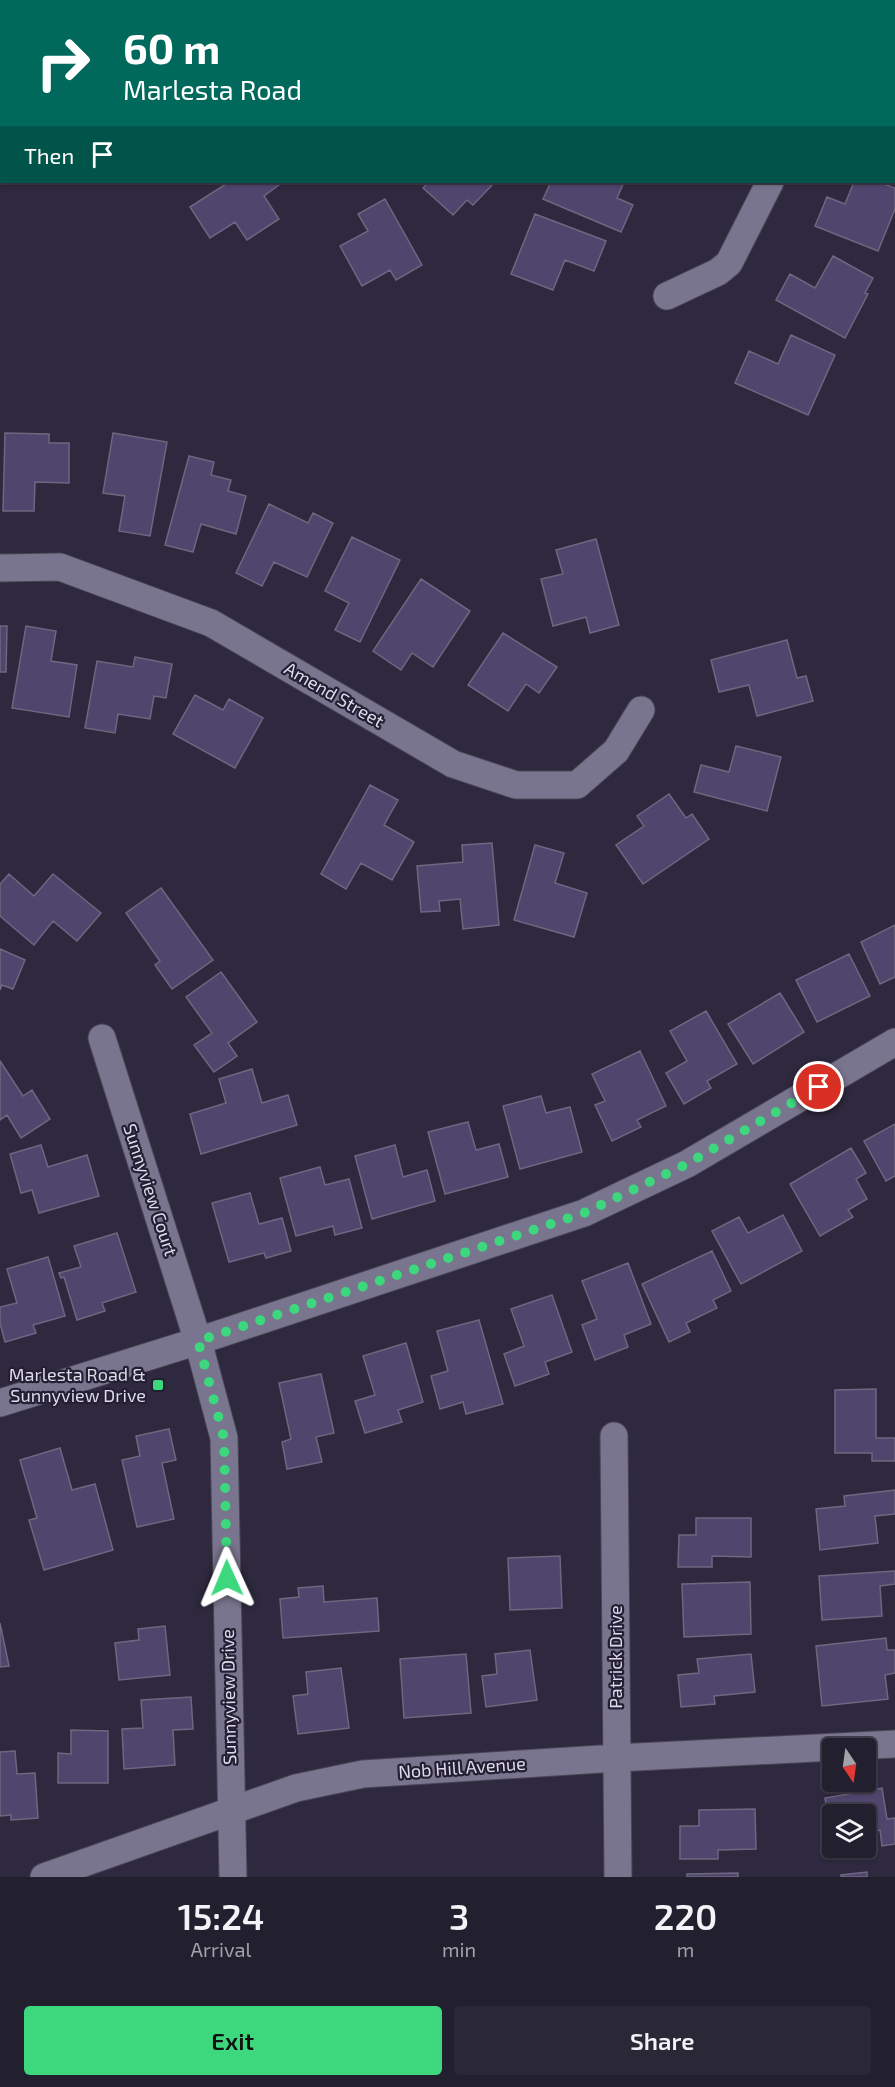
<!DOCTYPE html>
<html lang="en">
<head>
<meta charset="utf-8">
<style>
	:root { --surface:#221f2e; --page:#2a2736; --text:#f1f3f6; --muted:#a2a2aa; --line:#3f3d4a; --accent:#3dd77e }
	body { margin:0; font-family:"Exo 2",sans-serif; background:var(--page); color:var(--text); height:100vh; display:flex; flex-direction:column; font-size:22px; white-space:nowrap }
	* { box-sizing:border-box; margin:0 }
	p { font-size:20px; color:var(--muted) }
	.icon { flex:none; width:33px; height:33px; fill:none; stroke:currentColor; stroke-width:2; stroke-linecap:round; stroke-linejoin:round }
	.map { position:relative; height:1877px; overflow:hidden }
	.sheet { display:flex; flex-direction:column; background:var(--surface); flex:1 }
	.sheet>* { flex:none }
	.top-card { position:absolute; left:0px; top:0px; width:896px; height:183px; box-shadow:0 2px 4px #0004,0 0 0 2px var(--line); background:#00695c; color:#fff; overflow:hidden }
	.needle { width:39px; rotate:167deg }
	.controls { position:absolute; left:822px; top:1738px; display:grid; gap:12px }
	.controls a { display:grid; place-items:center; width:54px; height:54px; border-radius:6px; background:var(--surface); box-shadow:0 2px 4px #0004,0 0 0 2px var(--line); font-size:30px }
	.pin { position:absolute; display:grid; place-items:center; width:51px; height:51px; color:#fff; margin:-26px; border:3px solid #fff; border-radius:50%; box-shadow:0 2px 6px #0007 }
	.me { position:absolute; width:66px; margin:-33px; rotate:359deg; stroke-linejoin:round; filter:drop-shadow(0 0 4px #0008) }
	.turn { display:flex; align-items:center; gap:21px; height:126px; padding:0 24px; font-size:27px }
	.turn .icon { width:78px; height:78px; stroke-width:2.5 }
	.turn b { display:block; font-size:42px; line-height:51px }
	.then { display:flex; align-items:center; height:57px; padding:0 24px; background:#0003; gap:12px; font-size:22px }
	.eta { display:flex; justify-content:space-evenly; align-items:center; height:102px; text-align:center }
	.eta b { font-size:36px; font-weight:600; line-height:42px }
	.button { display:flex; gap:12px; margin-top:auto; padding:12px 24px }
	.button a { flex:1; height:69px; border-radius:6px; background:var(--accent); color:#111; font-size:24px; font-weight:600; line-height:69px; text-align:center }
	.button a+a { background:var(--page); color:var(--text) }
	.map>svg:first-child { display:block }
	.building { fill:#4f456d; stroke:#6d6780; stroke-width:1.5 }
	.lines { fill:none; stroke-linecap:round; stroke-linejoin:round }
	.street-casing { stroke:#4a4657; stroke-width:29 }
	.street { stroke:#7a758e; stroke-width:27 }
	.route { stroke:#3dd77e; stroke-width:10; stroke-dasharray:0 18 }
	.poi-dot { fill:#3dd77e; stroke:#241f34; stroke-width:2 }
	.labels { text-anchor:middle; stroke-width:4.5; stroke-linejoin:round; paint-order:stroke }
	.street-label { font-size:18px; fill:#dedbea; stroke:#241f34 }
	.poi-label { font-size:18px; fill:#dedbea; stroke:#241f34; text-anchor:end }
</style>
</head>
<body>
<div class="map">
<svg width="895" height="1877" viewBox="0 0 895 1877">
	<rect width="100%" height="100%" fill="#2e293e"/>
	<path class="building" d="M 254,0 L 310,0 L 311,2 L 252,2 Z
		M 741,0 L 801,0 L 801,2 Z
		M 0,108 L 2,108 L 0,165 Z
		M 229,182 L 276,182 L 279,185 L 264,196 L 279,219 L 247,240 L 235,222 L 210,238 L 190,207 Z
		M 429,182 L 495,182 L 473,205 L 467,200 L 453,215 L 423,188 Z
		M 551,182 L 624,182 L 617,198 L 633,205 L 621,232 L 543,199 Z
		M 854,182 L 878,182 L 895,188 L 895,209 L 878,251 L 815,226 L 827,197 L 845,204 Z
		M 385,199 L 422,265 L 396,280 L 390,270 L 362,286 L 340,246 L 368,231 L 358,214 Z
		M 535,214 L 606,241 L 594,271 L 565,260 L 553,290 L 511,274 Z
		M 833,256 L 873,278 L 865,293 L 868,294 L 845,338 L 776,300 L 790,274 L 815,288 Z
		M 791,335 L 835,355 L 808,415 L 735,383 L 749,351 L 778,364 Z
		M 5,433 L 49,434 L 49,443 L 69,443 L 69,483 L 35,482 L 34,511 L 3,511 Z
		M 113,433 L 167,442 L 150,536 L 119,531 L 125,496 L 103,493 Z
		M 189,456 L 214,462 L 211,475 L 231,480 L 228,491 L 246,496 L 236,534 L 201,524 L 193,552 L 165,545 Z
		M 269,504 L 308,523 L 313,513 L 333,523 L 307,577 L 274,562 L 262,586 L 236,573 Z
		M 352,537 L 400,560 L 360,642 L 335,630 L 349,603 L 325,591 Z
		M 596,539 L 619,625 L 590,633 L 586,617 L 553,626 L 541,579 L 563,574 L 556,550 Z
		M 421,579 L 470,611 L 433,667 L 412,653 L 401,670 L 373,651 Z
		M 0,626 L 7,626 L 6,672 L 0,672 Z
		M 26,626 L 56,631 L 51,661 L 77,665 L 69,717 L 12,708 Z
		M 503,633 L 557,667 L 539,693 L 526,684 L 508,711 L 468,685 Z
		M 787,640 L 797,678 L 806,676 L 813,701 L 757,716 L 749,685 L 719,692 L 711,660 Z
		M 135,657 L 172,664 L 166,698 L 154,696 L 150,719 L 118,714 L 115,733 L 85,728 L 97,661 L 133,667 Z
		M 195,695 L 223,710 L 229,699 L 263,718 L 235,768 L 173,734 Z
		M 736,746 L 781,757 L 767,811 L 694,792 L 701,765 L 729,772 Z
		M 370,785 L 398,800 L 384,825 L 414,842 L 392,880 L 361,863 L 346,889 L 321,874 Z
		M 669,794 L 686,818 L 692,814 L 709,839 L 643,884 L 616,845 L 644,826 L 637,816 Z
		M 492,843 L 499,925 L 463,929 L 460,899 L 439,901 L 440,911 L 421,912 L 417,866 L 463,862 L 462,845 Z
		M 535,845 L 564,853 L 555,883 L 587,893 L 574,937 L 514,920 Z
		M 9,874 L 34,896 L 53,874 L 101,913 L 77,941 L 53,921 L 34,945 L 0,916 L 0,884 Z
		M 161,888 L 213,960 L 172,989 L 155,965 L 160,961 L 126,913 Z
		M 895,925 L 895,977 L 880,984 L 861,942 Z
		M 0,949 L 25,960 L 13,989 L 2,985 L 0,990 Z
		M 849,954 L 870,996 L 817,1022 L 796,980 Z
		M 221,972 L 257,1022 L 228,1043 L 237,1056 L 214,1072 L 194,1045 L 212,1033 L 186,997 Z
		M 780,993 L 804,1032 L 753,1064 L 728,1024 Z
		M 706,1011 L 737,1064 L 707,1081 L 711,1088 L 684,1104 L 666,1073 L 687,1061 L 670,1031 Z
		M 640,1051 L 666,1106 L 637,1120 L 641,1127 L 612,1141 L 595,1105 L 605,1101 L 592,1074 Z
		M 0,1061 L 23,1096 L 32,1090 L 50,1119 L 21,1138 L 7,1115 L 0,1120 Z
		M 252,1069 L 262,1103 L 288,1095 L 297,1125 L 201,1154 L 190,1114 L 226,1103 L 219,1079 Z
		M 541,1096 L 546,1113 L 570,1107 L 582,1152 L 520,1169 L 503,1106 Z
		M 468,1122 L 476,1150 L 499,1144 L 508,1177 L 445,1194 L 428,1132 Z
		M 895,1124 L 895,1176 L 886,1181 L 864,1141 Z
		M 41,1145 L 48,1167 L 87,1155 L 99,1196 L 39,1213 L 32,1190 L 21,1193 L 10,1154 Z
		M 395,1145 L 403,1177 L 427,1170 L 435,1201 L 372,1219 L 355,1156 Z
		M 851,1148 L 866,1173 L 856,1179 L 867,1199 L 848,1210 L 853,1217 L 820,1236 L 790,1184 Z
		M 320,1167 L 325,1185 L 349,1179 L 362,1228 L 335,1235 L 333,1226 L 296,1236 L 280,1178 Z
		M 250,1193 L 259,1224 L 282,1218 L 291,1251 L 266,1258 L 264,1253 L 229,1262 L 212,1203 Z
		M 783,1215 L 802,1251 L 741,1284 L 712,1231 L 739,1217 L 748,1233 Z
		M 117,1233 L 136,1292 L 102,1303 L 105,1311 L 77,1320 L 64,1277 L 61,1278 L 59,1273 L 81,1267 L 74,1246 Z
		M 712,1251 L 731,1291 L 713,1300 L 717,1308 L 686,1323 L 690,1332 L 669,1342 L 642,1284 Z
		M 48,1257 L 65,1316 L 33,1325 L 36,1333 L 5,1342 L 0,1323 L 0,1307 L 17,1303 L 7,1269 Z
		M 628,1263 L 651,1324 L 624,1335 L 628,1347 L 595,1360 L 582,1325 L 597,1319 L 582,1281 Z
		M 552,1295 L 572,1352 L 545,1362 L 549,1374 L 515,1386 L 504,1354 L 524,1346 L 511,1309 Z
		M 479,1320 L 503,1404 L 466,1414 L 463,1402 L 440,1409 L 431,1376 L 448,1371 L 437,1331 Z
		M 406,1343 L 423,1402 L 398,1410 L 402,1422 L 365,1433 L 355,1401 L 375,1395 L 363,1356 Z
		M 321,1374 L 334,1433 L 316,1437 L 322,1462 L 287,1469 L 282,1442 L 291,1439 L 279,1383 Z
		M 876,1389 L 876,1438 L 895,1438 L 895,1461 L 872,1461 L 872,1453 L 835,1453 L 835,1390 Z
		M 169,1429 L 176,1460 L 162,1463 L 174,1519 L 137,1527 L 122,1460 L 140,1456 L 136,1436 Z
		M 60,1448 L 72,1490 L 95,1484 L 113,1550 L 44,1570 L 29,1520 L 37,1518 L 20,1460 Z
		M 895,1490 L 895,1514 L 875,1516 L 878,1543 L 820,1550 L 816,1509 L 845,1506 L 844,1496 Z
		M 696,1518 L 751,1518 L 751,1557 L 712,1556 L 712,1567 L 678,1567 L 679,1535 L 696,1535 Z
		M 560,1556 L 562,1608 L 510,1610 L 508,1558 Z
		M 895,1571 L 895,1584 L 880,1586 L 882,1616 L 822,1620 L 819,1576 Z
		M 750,1582 L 751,1634 L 684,1637 L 682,1584 Z
		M 323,1586 L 324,1602 L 377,1598 L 379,1631 L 283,1638 L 280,1599 L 299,1597 L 298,1588 Z
		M 0,1623 L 9,1666 L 0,1667 Z
		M 165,1626 L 170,1675 L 119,1680 L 115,1643 L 139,1640 L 138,1629 Z
		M 886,1638 L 887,1650 L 895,1650 L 895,1673 L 885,1675 L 888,1699 L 822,1706 L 816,1646 Z
		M 530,1650 L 537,1700 L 486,1707 L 482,1676 L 497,1674 L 495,1654 Z
		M 466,1654 L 471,1713 L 404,1718 L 400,1659 Z
		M 751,1654 L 755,1692 L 714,1696 L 715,1704 L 681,1707 L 678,1675 L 699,1673 L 697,1659 Z
		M 341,1668 L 349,1728 L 298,1734 L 293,1696 L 308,1694 L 306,1672 Z
		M 191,1697 L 193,1729 L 173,1730 L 175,1765 L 124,1769 L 122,1729 L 143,1728 L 141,1700 Z
		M 71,1730 L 108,1731 L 108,1783 L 58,1783 L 58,1753 L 71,1754 Z
		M 15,1751 L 17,1774 L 35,1773 L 38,1818 L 11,1820 L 11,1815 L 0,1816 L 0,1752 Z
		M 882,1788 L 887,1819 L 895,1818 L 895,1844 L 882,1846 L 880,1830 L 866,1832 L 866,1815 L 832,1815 L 832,1838 L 825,1798 Z
		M 755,1809 L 756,1849 L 718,1850 L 718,1859 L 680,1859 L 680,1826 L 699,1826 L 699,1810 Z
		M 867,1872 L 867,1877 L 841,1877 L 841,1875 Z
		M 738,1873 L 738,1877 L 687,1877 L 687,1874 Z"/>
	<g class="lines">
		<defs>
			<path id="street" d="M 441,2 L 442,0
				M 861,2 L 861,0
				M 667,296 L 718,272 L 729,263 L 770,182
				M 0,568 L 60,567 L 211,623 L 453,764 L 516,785 L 577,785 L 616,751 L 641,710
				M 102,1038 L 198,1341 L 224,1438 L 233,1877
				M 0,1403 L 198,1341 L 584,1213 L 687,1164 L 895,1042
				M 614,1436 L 618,1877
				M 44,1877 L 296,1788 L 363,1774 L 617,1758 L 895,1744"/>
		</defs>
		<use href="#street" class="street-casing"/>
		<use href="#street" class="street"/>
	</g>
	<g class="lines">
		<path class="route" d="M 227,1578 L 224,1438 L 198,1341 L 584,1213 L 687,1164 L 819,1087"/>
	</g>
	<rect class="poi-dot" x="152" y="1379" width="12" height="12" rx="3"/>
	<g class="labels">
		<g class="street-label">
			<text transform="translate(334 695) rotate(30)" y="6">Amend Street</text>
			<text transform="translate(150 1190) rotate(72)" y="6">Sunnyview Court</text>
			<text transform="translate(616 1657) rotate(-90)" y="6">Patrick Drive</text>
			<text transform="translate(229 1697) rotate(-91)" y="6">Sunnyview Drive</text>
			<text transform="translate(462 1768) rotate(-4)" y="6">Nob Hill Avenue</text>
		</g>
		<g class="poi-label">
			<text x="146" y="1381">Marlesta Road &amp;<tspan x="146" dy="21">Sunnyview Drive</tspan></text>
		</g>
	</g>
</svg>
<div class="controls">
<a><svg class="needle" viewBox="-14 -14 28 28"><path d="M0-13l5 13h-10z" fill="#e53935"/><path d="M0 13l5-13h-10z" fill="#a2a2aa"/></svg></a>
<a><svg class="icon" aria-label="layers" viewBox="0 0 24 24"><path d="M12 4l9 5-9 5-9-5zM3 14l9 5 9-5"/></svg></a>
</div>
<div class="pin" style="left:819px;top:1087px;background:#d93025"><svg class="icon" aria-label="arrive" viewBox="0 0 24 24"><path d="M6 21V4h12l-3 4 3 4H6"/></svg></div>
<svg class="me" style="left:227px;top:1578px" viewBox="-20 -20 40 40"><path d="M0-17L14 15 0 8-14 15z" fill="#3dd77e" stroke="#fff" stroke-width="4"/></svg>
<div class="top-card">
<div class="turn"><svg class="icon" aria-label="right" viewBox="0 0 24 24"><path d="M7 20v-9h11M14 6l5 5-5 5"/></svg><div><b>60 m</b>Marlesta Road</div></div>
<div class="then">Then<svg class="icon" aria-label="arrive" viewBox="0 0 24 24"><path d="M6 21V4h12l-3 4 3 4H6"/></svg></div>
</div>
</div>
<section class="sheet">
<div class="eta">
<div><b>15:24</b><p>Arrival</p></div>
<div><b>3</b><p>min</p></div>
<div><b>220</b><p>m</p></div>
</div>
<div class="button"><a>Exit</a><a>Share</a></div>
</section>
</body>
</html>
